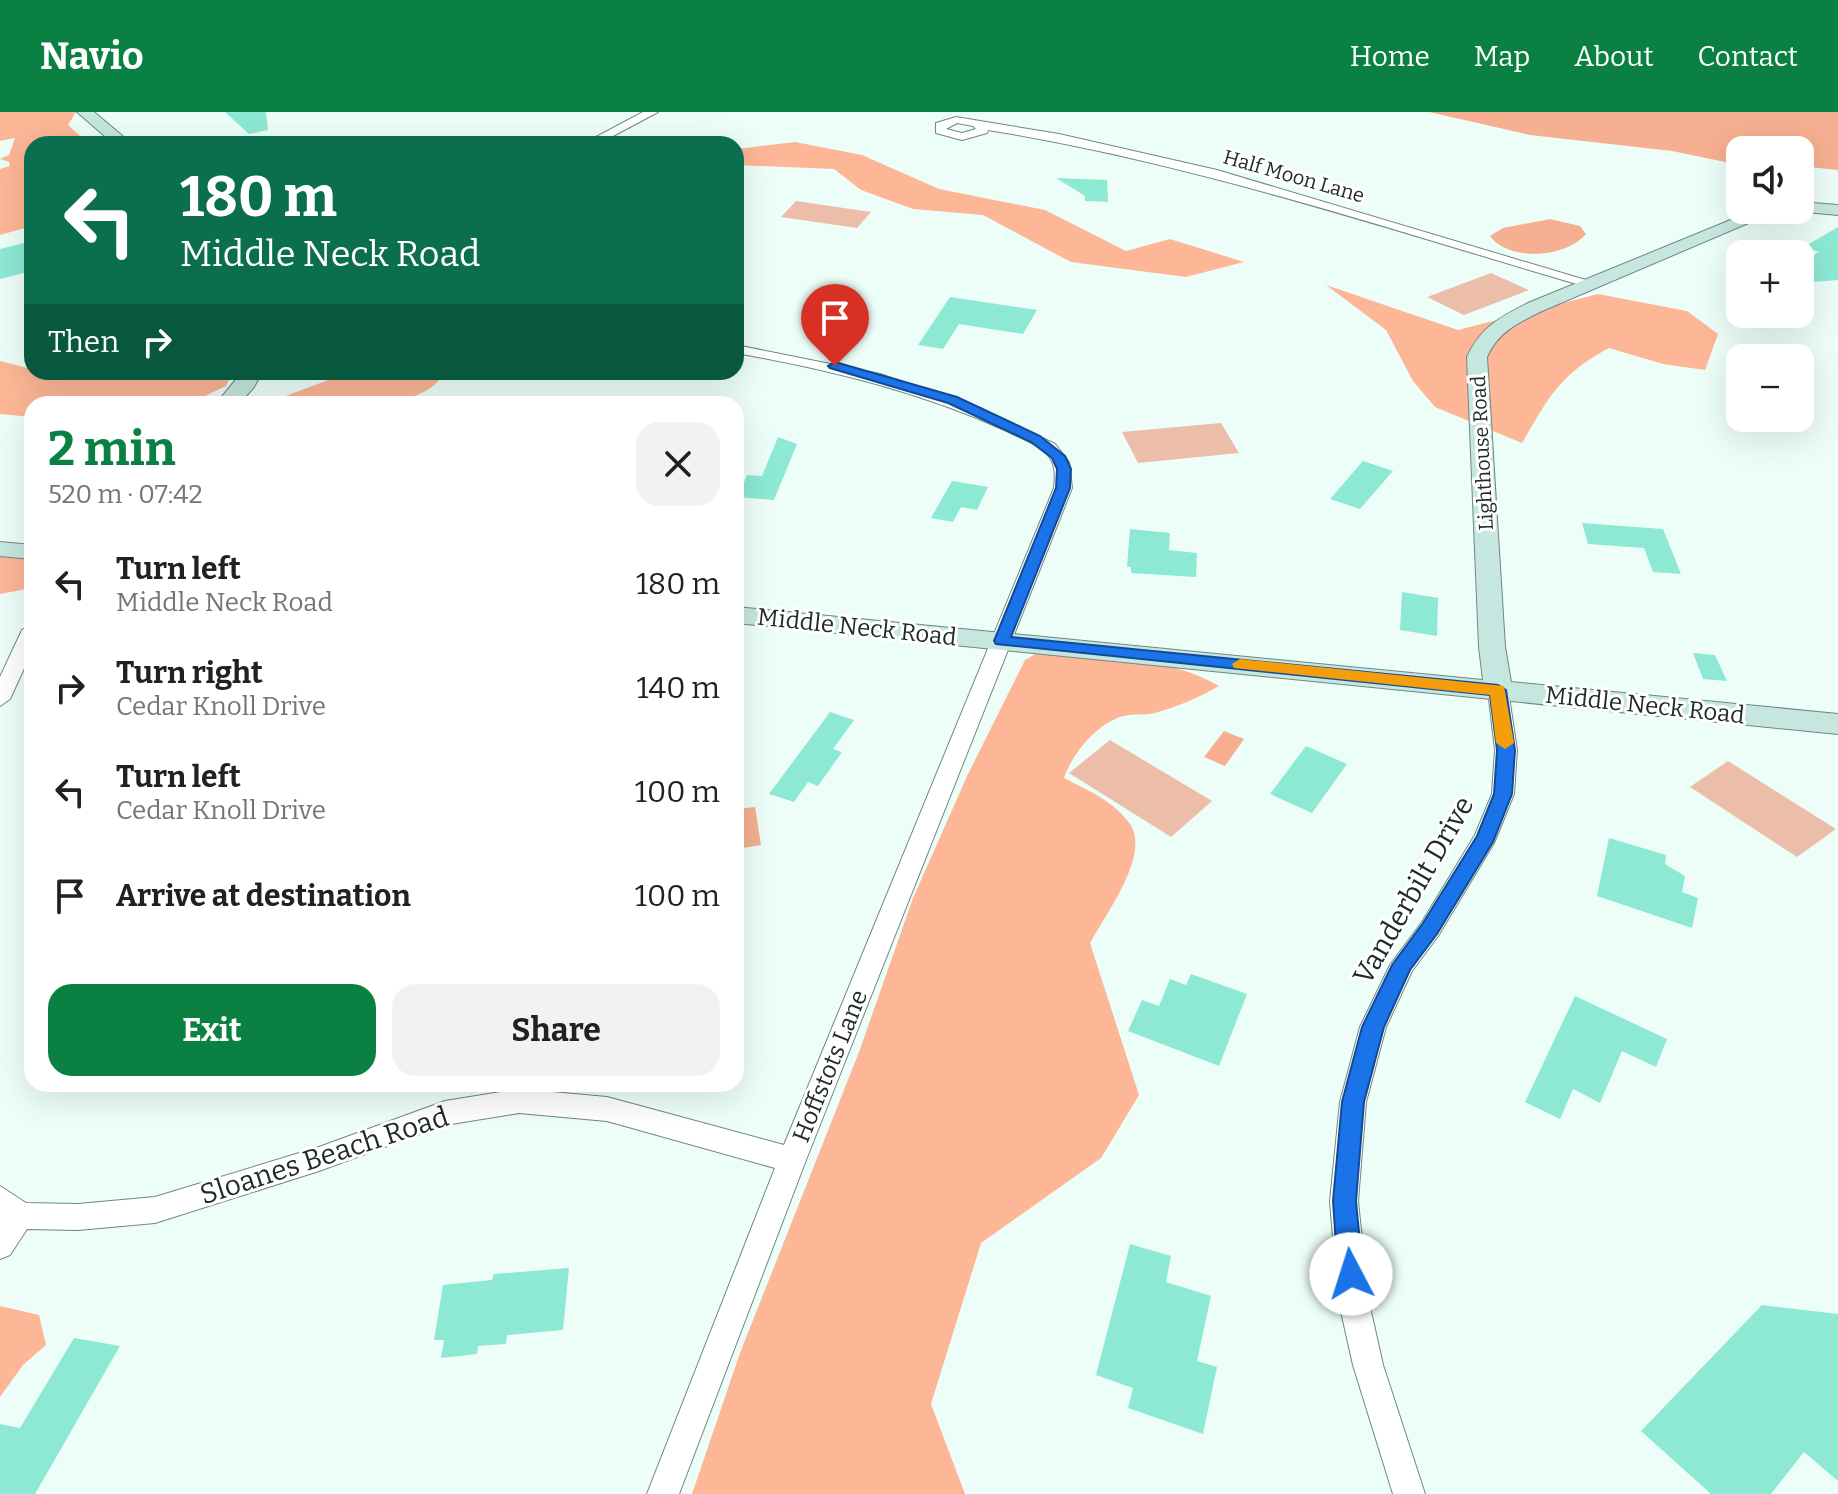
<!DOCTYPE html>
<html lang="en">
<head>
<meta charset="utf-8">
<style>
	:root { --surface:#fff; --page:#f2f2f2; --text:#202124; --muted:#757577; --accent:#0b8043 }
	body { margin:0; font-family:Bitter,serif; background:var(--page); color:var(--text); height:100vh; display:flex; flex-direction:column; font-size:30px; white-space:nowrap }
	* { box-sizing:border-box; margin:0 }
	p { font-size:26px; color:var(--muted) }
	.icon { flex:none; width:44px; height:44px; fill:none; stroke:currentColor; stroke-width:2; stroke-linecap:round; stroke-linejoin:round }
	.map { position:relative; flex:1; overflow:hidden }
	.side { position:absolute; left:24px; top:284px; width:720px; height:696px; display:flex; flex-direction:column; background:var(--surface); border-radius:24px; box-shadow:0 8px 32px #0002 }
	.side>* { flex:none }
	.top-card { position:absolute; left:24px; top:24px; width:720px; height:244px; border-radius:24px; box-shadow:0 8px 32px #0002; background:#0b6e4f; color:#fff; overflow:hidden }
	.controls { position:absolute; left:1726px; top:24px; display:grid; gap:16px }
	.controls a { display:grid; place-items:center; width:88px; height:88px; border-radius:16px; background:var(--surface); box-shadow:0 8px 32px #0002; font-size:40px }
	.pin { position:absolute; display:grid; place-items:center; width:68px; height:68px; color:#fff; margin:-82px -34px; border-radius:50% 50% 50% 0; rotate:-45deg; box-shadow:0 0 8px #0007 }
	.pin .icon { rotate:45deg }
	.me { position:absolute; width:88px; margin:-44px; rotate:355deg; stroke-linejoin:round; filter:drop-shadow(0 0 6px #0008) }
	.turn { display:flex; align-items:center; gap:28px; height:168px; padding:0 24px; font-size:36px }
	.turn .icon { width:104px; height:104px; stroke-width:2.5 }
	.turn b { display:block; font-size:56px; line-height:68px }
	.then { display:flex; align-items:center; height:76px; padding:0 24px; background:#0003; gap:16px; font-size:30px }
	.round { display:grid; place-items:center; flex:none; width:84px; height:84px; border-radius:24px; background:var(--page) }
	.summary { display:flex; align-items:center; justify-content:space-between; height:136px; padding:0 24px }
	h1 { font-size:48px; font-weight:700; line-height:60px; color:var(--accent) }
	.cta { display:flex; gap:16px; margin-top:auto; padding:16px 24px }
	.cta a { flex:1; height:92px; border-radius:24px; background:var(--accent); color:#fff; font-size:32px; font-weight:700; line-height:92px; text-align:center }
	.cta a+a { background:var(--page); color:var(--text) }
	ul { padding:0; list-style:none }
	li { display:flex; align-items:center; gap:24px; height:104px; padding:0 24px }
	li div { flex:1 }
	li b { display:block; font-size:30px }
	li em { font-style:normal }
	header { display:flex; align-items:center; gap:48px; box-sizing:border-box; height:112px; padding:0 40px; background:var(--accent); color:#fff }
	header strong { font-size:38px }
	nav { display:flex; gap:44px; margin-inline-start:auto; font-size:28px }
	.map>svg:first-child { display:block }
	.green { fill:#ecbeaa }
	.forest { fill:#fdb696 }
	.water { fill:#f6af90 }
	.building { fill:#8de9d4 }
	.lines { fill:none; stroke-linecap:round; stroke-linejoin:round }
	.street-casing { stroke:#6f8881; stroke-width:2 }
	.secondary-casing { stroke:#6f8881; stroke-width:2 }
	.street { fill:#fff; fill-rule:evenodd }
	.secondary { fill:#c6e7e0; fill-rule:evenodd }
	.route { fill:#1a73e8; stroke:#114b97; stroke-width:2 }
	.slow { fill:#f59e0b }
	.labels { text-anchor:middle; stroke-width:6; stroke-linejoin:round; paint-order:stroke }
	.far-street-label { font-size:20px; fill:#212b29; stroke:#fff }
	.street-label { font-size:24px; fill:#212b29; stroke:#fff }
	.near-street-label { font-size:28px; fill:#212b29; stroke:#fff }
</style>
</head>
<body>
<header>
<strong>Navio</strong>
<nav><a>Home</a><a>Map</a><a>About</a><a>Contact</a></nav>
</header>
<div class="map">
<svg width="1838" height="1382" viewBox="0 0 1838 1382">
	<rect width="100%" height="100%" fill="#edfef9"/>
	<path class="green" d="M 796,89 L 871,100 L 857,116 L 781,105 Z
		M 1491,161 L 1529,178 L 1464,203 L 1427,185 Z
		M 1221,311 L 1239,341 L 1138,351 L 1122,320 Z
		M 1110,628 L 1212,689 L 1171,725 L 1069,661 Z
		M 1728,649 L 1836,717 L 1797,745 L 1690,675 Z"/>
	<path class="forest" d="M 0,0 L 76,0 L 68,13 L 89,32 L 32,32 L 32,114 L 0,123 L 0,57 L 10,54 L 9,50 L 0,47 L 9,43 L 15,26 L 0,29 Z
		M 795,30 L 862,43 L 939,77 L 1045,98 L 1126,139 L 1170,127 L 1244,150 L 1186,165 L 1071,150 L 983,103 L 913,97 L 861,78 L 834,57 L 736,53 L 736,37 Z
		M 1326,173 L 1458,218 L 1598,182 L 1687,199 L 1718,222 L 1705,258 L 1663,252 L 1609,236 C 1560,262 1549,285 1522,331 L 1435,295 L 1413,269 L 1386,218 Z
		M 0,249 L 32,257 L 32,260 L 233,260 L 226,274 L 188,292 L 144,285 L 108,292 L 32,292 L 32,305 L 0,302 Z
		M 350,260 L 444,260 C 424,306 307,292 264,292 Z
		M 0,442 L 32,444 L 32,476 L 0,482 Z
		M 1039,540 C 1099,546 1166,543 1219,574 C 1200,585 1177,595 1155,601 C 1145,604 1134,601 1124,604 C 1098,610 1072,642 1064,666 C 1087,678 1114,689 1130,712 C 1151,743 1105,803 1090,831 L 1139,983 L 1101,1046 L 981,1131 L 931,1292 L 965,1382 L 692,1382 L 740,1241 L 859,940 L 913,786 L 968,662 L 1025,548 Z
		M 0,1194 L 39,1203 L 46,1233 L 23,1253 L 0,1285 Z"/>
	<path class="water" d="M 1429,0 L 1838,0 L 1838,58 L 1800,54 L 1800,38 L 1740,38 L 1740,53 L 1672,39 L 1530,23 Z
		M 1550,107 L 1580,114 L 1586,122 C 1566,146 1509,150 1490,124 L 1503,116 Z
		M 1224,619 L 1244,627 L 1225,654 L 1204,645 Z
		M 755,695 L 761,733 L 736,737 L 736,697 Z"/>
	<path class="building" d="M 225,0 L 266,0 L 268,18 L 249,22 Z
		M 1056,66 L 1107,68 L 1108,90 L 1085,89 L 1085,84 Z
		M 1838,115 L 1838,168 L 1811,170 L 1800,161 L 1800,150 L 1819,140 L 1804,135 Z
		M 24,131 L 32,143 L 32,159 L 0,167 L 0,137 Z
		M 950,185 L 1037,198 L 1023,222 L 959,212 L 943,237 L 918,233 Z
		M 778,325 L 797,332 L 774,388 L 738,385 L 747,363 L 762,364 Z
		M 1363,349 L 1393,359 L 1360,397 L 1330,387 Z
		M 952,369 L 988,375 L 977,398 L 961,395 L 953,410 L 931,406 Z
		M 1582,411 L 1663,417 L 1681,462 L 1653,460 L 1644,436 L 1588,432 Z
		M 1130,417 L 1170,421 L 1169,438 L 1197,441 L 1196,465 L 1131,461 L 1131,455 L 1127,455 Z
		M 1402,480 L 1438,486 L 1437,524 L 1400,518 Z
		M 1693,541 L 1715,543 L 1727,569 L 1703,567 Z
		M 830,600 L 854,608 L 833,637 L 842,640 L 818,674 L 808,670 L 794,690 L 769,682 Z
		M 1306,634 L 1347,652 L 1312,701 L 1270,682 Z
		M 1609,726 L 1666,743 L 1665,752 L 1685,764 L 1682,780 L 1698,786 L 1692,816 L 1597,784 Z
		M 1191,862 L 1247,882 L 1219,954 L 1128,919 L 1142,888 L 1159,894 L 1170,867 L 1186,873 Z
		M 1575,884 L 1667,927 L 1656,955 L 1622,939 L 1600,991 L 1573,977 L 1560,1007 L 1525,990 Z
		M 1130,1132 L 1171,1144 L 1166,1170 L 1211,1184 L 1197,1249 L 1217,1255 L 1203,1322 L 1128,1296 L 1133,1276 L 1096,1263 Z
		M 569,1156 L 563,1218 L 507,1223 L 506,1232 L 478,1234 L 477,1242 L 441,1246 L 444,1228 L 434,1228 L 443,1173 L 492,1168 L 494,1162 Z
		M 1762,1193 L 1838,1202 L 1838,1369 L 1804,1340 L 1771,1382 L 1711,1382 L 1641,1319 Z
		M 74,1226 L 120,1234 L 35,1382 L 0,1382 L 0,1312 L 20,1316 Z"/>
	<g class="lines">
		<defs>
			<path id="street" d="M 643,0 L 658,0 L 598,32 L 583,32 Z
				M 956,5 L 1059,22 L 1217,58 L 1599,172 L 1587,175 C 1388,117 1193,51 988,18 L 987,21 L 962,28 L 936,21 L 936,11 ZM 957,11 L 973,14 L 976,17 L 962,21 L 946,17 Z
				M 736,233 L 880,262 L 980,296 L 1055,332 L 1069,350 L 1072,376 L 806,1048 L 679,1382 L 647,1382 L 775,1056 L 607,1009 L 519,1001 L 445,1013 L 319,1059 L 155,1111 L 78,1118 L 27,1117 L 10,1143 L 0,1147 L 0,1074 L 26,1091 L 78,1092 L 155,1085 L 319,1035 L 445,989 L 519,977 L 607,985 L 784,1033 L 1054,376 C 1055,366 1056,355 1050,346 C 1042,333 1022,327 1009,320 C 921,280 831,258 736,241 Z
				M 32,512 L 32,539 L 10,587 L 0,594 L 0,565 L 22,518 Z
				M 1498,571 L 1508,578 L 1517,638 L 1514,682 L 1494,731 L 1438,824 L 1412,859 L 1386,915 L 1366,990 L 1358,1089 L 1368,1186 L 1383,1253 L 1425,1382 L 1393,1382 L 1353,1253 L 1338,1186 L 1330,1089 L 1340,990 L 1360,915 L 1390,853 L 1422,810 L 1475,723 L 1492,682 L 1495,638 L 1488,578 Z"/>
			<path id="secondary" d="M 77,0 L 94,0 L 132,32 L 114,32 Z
				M 1800,90 L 1838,93 L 1838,103 L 1794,99 L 1800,98 Z
				M 1755,98 L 1779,98 L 1542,199 C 1518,211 1498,220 1487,245 L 1505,535 L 1511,570 L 1838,602 L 1838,622 L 736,511 L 736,495 L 1483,568 L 1479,535 L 1467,245 C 1480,216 1500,205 1528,191 Z
				M 242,260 L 262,260 L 254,275 L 239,292 L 216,292 Z
				M 0,430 L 32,433 L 32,447 L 0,444 Z"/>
		</defs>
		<use href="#street" class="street-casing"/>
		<use href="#secondary" class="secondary-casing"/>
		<use href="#street" class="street"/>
		<use href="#secondary" class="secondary"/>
	</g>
	<path class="route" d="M 835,250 L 957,285 L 1040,324 L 1065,344 L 1071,357 L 1070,376 L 1011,525 L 1498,573 L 1506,578 L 1515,638 L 1512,682 L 1493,730 L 1437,822 L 1410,858 L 1384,915 L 1364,990 L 1356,1089 L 1363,1162 L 1359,1170 L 1351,1174 L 1342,1170 L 1338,1162 L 1333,1089 L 1342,990 L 1362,915 L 1392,853 L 1423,811 L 1477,724 L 1494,682 L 1497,638 L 1490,583 L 996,532 L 994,529 L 1056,376 L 1057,357 L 1052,346 L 1031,330 L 948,291 L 830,256 L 828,254 Z"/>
	<path class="slow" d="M 1240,547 L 1504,574 L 1514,631 L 1505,637 L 1496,631 L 1490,583 L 1234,556 L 1232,552 Z"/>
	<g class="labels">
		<g class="far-street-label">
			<text transform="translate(1294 64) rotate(16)" y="7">Half Moon Lane</text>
			<text transform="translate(1482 341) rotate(-93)" y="7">Lighthouse Road</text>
		</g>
		<g class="street-label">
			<text transform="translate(857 515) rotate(6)" y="8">Middle Neck Road</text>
			<text transform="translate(1645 593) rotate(6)" y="8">Middle Neck Road</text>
			<text transform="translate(830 954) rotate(-68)" y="8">Hoffstots Lane</text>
		</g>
		<g class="near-street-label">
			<text transform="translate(1413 778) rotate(-60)" y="10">Vanderbilt Drive</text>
			<text transform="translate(324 1043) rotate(-18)" y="10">Sloanes Beach Road</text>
		</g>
	</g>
</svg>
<div class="controls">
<a><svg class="icon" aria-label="sound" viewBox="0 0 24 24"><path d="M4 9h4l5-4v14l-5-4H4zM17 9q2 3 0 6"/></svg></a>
<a>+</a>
<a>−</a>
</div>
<div class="pin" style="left:835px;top:254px;background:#d93025"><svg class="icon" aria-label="arrive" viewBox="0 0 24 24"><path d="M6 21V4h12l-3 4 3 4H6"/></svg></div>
<svg class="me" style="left:1351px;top:1162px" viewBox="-20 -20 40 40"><circle r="19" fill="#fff"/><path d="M0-13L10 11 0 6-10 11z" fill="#1a73e8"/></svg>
<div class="top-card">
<div class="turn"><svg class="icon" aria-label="left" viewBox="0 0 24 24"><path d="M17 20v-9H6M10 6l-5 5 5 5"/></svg><div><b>180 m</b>Middle Neck Road</div></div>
<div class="then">Then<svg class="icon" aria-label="right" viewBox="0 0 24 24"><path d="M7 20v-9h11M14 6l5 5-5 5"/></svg></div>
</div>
<section class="side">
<div class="summary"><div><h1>2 min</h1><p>520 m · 07:42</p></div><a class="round"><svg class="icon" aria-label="close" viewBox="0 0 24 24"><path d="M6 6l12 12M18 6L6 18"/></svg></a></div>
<ul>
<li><svg class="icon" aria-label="left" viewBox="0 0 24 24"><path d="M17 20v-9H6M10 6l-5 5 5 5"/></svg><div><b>Turn left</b><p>Middle Neck Road</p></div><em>180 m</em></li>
<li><svg class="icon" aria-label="right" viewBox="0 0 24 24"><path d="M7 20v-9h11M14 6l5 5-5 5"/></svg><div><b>Turn right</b><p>Cedar Knoll Drive</p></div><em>140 m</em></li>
<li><svg class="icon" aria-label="left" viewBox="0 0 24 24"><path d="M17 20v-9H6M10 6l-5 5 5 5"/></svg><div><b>Turn left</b><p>Cedar Knoll Drive</p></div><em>100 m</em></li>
<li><svg class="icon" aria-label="arrive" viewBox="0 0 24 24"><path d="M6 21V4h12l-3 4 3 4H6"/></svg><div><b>Arrive at destination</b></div><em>100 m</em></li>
</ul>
<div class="cta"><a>Exit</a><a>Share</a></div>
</section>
</div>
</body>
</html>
